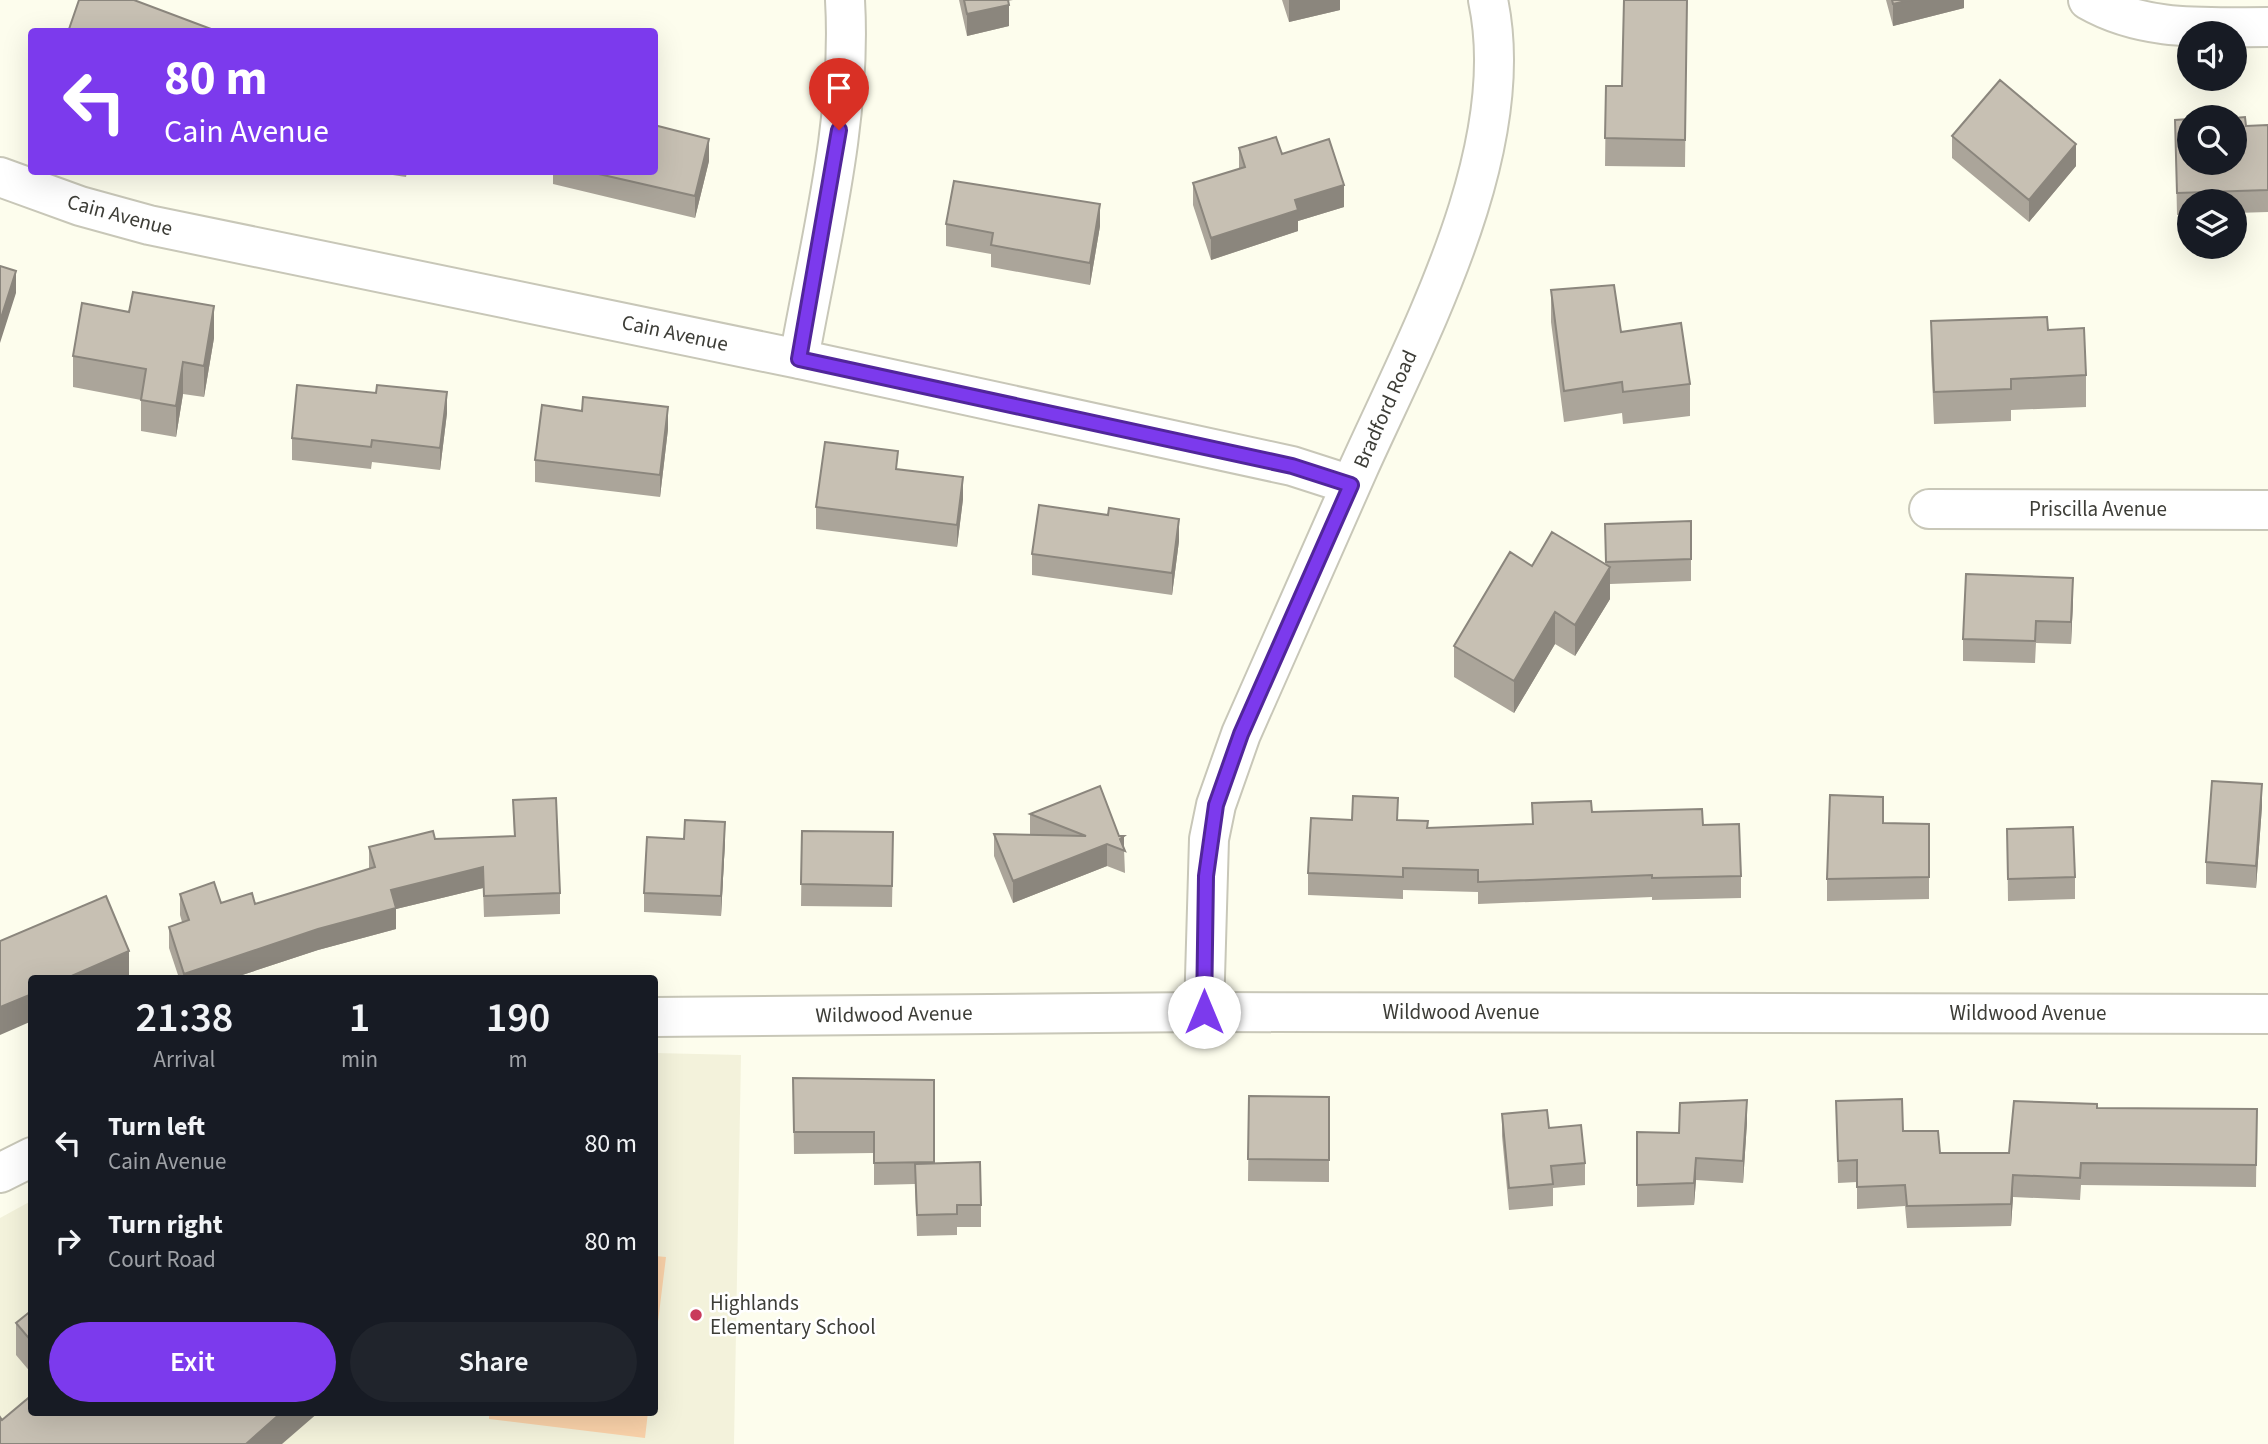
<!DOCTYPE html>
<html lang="en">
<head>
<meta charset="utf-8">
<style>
	:root { --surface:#171b24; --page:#20242c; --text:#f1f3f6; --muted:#9ea1a6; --accent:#7c3aed }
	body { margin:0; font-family:"Source Sans 3",sans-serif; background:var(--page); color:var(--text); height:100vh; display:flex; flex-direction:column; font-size:26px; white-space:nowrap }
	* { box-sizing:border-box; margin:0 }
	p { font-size:23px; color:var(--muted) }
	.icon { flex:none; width:38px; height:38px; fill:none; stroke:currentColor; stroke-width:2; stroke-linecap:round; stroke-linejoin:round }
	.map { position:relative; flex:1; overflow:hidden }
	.details { position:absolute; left:28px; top:975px; width:630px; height:441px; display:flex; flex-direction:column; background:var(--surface); border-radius:7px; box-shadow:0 7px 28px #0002 }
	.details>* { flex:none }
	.banner { position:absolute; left:28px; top:28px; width:630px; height:147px; border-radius:7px; box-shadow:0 7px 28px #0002; background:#7c3aed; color:#fff; overflow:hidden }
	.controls { position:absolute; left:2177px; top:21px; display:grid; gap:14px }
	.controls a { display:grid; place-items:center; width:70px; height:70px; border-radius:50%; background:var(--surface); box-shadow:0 7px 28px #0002; font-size:35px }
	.pin { position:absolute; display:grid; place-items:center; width:60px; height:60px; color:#fff; margin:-72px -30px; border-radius:50% 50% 50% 0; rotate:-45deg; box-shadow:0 0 7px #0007 }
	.pin .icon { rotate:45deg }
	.me { position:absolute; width:77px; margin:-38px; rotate:0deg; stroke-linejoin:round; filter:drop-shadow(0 0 5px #0008) }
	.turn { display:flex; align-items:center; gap:24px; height:147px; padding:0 21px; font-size:32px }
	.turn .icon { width:91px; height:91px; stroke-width:2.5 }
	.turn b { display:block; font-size:49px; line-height:60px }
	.eta { display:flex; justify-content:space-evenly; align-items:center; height:119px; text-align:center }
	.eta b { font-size:42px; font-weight:600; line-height:49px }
	.cta { display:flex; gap:14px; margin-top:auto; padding:14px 21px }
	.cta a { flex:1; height:80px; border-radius:42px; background:var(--accent); color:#fff; font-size:28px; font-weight:600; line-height:80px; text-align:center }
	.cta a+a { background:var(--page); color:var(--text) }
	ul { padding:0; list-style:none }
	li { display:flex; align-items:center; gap:21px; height:98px; padding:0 21px }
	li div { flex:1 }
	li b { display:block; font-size:26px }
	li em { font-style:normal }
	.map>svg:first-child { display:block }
	.built { fill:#f3f2db }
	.garden { fill:#fbd3aa }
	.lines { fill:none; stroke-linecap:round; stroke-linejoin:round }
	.minor-casing { stroke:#c8c7b8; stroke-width:42 }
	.tertiary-casing { stroke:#c8c7b8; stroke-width:42 }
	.minor { stroke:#fff; stroke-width:38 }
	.tertiary { stroke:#fff; stroke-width:38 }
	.wall { fill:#aba59a }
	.shaded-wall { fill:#8b867d }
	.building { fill:#c7c0b3; stroke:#8b867d; stroke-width:2 }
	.route-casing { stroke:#51269a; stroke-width:18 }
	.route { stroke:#7c3aed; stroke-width:12 }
	.poi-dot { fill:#c93a5b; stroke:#fff; stroke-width:2.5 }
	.labels { text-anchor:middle; stroke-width:5; stroke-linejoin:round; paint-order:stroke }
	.street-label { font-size:21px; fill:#3d3d37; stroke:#fff }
	.poi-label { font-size:21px; fill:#3d3d37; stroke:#fff; text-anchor:start }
</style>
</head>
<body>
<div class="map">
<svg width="2268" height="1444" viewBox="0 0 2268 1444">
	<rect width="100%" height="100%" fill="#fdfded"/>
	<path class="built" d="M 655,1053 L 741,1055 L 734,1444 L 0,1444 L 0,1218 L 31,1201 L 32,1412 L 654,1412 Z"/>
	<path class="garden" d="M 655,1256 L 666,1257 L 657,1330 L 654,1329 Z
		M 489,1412 L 648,1412 L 645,1438 L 489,1419 Z"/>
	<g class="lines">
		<defs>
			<path id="minor" d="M 2088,0 C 2144,32 2205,27 2268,27
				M 0,177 L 80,206 L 149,225 L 799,359 L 1292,466 L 1351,485
				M 799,359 C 820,241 852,120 845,0
				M 1929,509 L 2268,510
				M 1204,1012 L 1209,839 L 1216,805 L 1241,734 C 1280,645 1319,556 1359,467 C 1419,334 1520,149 1488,0"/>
			<path id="tertiary" d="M 654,1017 L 1204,1012 L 2268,1014
				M 0,1173 L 32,1157"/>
		</defs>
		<use href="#minor" class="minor-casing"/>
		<use href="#tertiary" class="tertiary-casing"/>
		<use href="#minor" class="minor"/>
		<use href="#tertiary" class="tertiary"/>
	</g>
	<path class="wall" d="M 959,0 L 1013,0 L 1008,1 L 1009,26 L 967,36 Z
		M 1282,0 L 1340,0 L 1340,10 L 1289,22 Z
		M 1687,0 L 1685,167 L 1605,166 L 1606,86 L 1622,86 Z
		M 1886,0 L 1964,0 L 1964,8 L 1893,26 Z
		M 2175,120 L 2246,126 L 2268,125 L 2268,212 L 2235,213 L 2235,201 L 2189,201 L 2189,214 L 2177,215 Z
		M 1952,136 L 2076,166 L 2029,222 L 1952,158 Z
		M 1239,148 L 1282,154 L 1344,207 L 1298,221 L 1298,231 L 1211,260 L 1193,205 L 1193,183 L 1239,169 Z
		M 709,161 L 695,218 L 553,184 L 553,172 L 654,172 Z
		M 373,172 L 407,172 L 406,177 Z
		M 946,224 L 1100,226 L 1090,285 L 991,267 L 991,254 L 946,246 Z
		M 1551,290 L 1621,332 L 1690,384 L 1690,416 L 1623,424 L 1622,413 L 1564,422 L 1551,322 Z
		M 1931,321 L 2048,330 L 2086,375 L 2086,407 L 2011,410 L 2011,421 L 1934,424 L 1931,353 Z
		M 214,338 L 204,397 L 183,394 L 176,437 L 141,431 L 141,400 L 73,387 L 73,356 Z
		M 376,393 L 447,413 L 440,470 L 372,462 L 371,469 L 292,460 L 292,438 Z
		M 668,429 L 660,497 L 535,482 L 535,460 Z
		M 898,469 L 963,499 L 957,547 L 816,529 L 816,507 Z
		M 1691,521 L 1691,581 L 1610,584 L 1610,599 L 1575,656 L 1555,644 L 1514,713 L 1454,677 L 1454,646 L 1532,566 L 1606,564 L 1605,524 Z
		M 1179,541 L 1172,595 L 1032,575 L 1032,554 Z
		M 2073,599 L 2071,644 L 2036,643 L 2035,663 L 1963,661 L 1963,639 Z
		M 513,800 L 560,893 L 560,914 L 484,917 L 483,888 L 396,909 L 396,929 L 318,950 L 233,978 L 179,978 L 169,948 L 169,927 L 182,922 L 180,915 L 180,894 L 221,903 L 255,904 L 369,869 L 369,847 L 435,839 L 514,836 Z
		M 1532,803 L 1703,825 L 1741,876 L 1741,898 L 1652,900 L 1652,897 L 1478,904 L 1478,892 L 1403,890 L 1403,899 L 1308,895 L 1308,873 L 1352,820 L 1398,820 L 1428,828 L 1532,824 Z
		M 2262,806 L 2256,888 L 2206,884 L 2206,862 Z
		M 1030,814 L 1124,849 L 1125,873 L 1107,866 L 1013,903 L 994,856 L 994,834 L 1030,835 Z
		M 1883,823 L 1929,824 L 1929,899 L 1827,901 L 1827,879 Z
		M 2007,829 L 2075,877 L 2075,899 L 2008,901 Z
		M 802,831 L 893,854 L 892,907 L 801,906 Z
		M 725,841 L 721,916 L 644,912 L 644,893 Z
		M 793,1078 L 934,1163 L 981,1205 L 981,1227 L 957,1227 L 957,1235 L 917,1236 L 915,1184 L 874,1185 L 874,1153 L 794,1154 Z
		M 1249,1096 L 1329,1097 L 1329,1182 L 1248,1181 Z
		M 1836,1101 L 1903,1131 L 1940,1153 L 2009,1153 L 2097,1108 L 2257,1109 L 2256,1187 L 2081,1185 L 2080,1200 L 2013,1197 L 2011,1226 L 1907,1228 L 1905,1206 L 1857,1209 L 1857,1182 L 1838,1183 Z
		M 1502,1114 L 1549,1128 L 1585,1163 L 1585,1185 L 1553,1188 L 1553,1206 L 1509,1210 L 1502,1136 Z
		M 1747,1122 L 1743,1183 L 1696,1180 L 1694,1205 L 1637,1207 L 1637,1185 L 1679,1133 Z
		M 32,1310 L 32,1374 L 16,1355 L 16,1323 Z"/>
	<path class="shaded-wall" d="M 1289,0 L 1340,0 L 1340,10 L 1289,22 Z
		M 1910,0 L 1964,0 L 1964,8 L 1893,26 L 1893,4 Z
		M 1009,5 L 1009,26 L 967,36 L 967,14 Z
		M 709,139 L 709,161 L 695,218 L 695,196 Z
		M 2076,144 L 2076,166 L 2029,222 L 2029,200 Z
		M 1344,185 L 1344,207 L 1298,221 L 1298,231 L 1211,260 L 1211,238 L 1295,200 Z
		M 1100,204 L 1100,226 L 1090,285 L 1090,263 Z
		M 16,271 L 16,293 L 0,343 L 0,321 Z
		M 214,306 L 214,338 L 204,397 L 204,366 Z
		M 183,362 L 183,394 L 176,437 L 176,406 Z
		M 447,392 L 447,413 L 440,470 L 440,448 Z
		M 668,407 L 668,429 L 660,497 L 660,475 Z
		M 963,477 L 963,499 L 957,547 L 957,525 Z
		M 1179,519 L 1179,541 L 1172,595 L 1172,573 Z
		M 1610,567 L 1610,599 L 1575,656 L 1575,625 Z
		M 2073,578 L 2073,599 L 2071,644 L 2071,622 Z
		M 1555,612 L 1555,644 L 1514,713 L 1514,681 Z
		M 2262,784 L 2262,806 L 2256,888 L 2256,866 Z
		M 725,822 L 725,841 L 721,916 L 721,896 Z
		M 1124,836 L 1124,851 L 1120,839 Z
		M 1107,844 L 1107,866 L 1013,903 L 1013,881 Z
		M 483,867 L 483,888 L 396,909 L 396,929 L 318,950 L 233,978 L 184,978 L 184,974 L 391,890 Z
		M 129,951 L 129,978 L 67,978 Z
		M 32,994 L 32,1021 L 0,1035 L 0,1007 Z
		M 1747,1100 L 1747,1122 L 1743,1183 L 1743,1161 Z
		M 1696,1158 L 1696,1180 L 1694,1205 L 1694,1183 Z
		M 2013,1175 L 2013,1197 L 2011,1226 L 2011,1204 Z
		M 282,1412 L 319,1412 L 282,1444 L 246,1444 Z"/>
	<path class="building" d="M 79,0 L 134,0 L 219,32 L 68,32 Z
		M 964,0 L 1008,0 L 1009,5 L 967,14 Z
		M 1624,0 L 1687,0 L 1685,140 L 1605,138 L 1606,86 L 1622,86 Z
		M 1892,0 L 1910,0 L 1893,4 Z
		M 2000,80 L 2076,144 L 2029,200 L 1952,136 Z
		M 2245,117 L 2246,126 L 2268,125 L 2268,190 L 2177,193 L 2175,120 L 2189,119 L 2189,163 L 2235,163 L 2235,118 Z
		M 654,125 L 709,139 L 695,196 L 590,172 L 654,172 Z
		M 1276,137 L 1282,154 L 1329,139 L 1344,185 L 1295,200 L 1298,210 L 1211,238 L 1193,183 L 1245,167 L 1239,148 Z
		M 954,181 L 1100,204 L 1090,263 L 991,245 L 993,233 L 946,224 Z
		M 0,266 L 16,271 L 0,321 Z
		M 1614,285 L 1621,332 L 1681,323 L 1690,384 L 1623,392 L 1622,382 L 1564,391 L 1551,290 Z
		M 133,292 L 214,306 L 204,366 L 183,362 L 176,406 L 141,400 L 146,369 L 73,356 L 82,303 L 129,312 Z
		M 2047,317 L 2048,330 L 2084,328 L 2086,375 L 2011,379 L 2011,389 L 1934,392 L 1931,321 Z
		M 297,385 L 376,393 L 377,385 L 447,392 L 440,448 L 372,440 L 371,447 L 292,438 Z
		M 583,397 L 668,407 L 660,475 L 535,460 L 542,405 L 582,411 Z
		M 825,442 L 898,451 L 896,469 L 963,477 L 957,525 L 816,507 Z
		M 1039,505 L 1108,515 L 1109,508 L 1179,519 L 1172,573 L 1032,554 Z
		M 1691,521 L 1691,559 L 1606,562 L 1605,524 Z
		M 1552,532 L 1610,567 L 1575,625 L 1555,612 L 1514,681 L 1454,646 L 1510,552 L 1532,566 Z
		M 1966,574 L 2073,578 L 2071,622 L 2036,621 L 2035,641 L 1963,639 Z
		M 2212,781 L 2262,784 L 2256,866 L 2206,862 Z
		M 1100,786 L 1119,836 L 1124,836 L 1120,839 L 1125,851 L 1107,844 L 1013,881 L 994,834 L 1086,836 L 1030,814 Z
		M 1830,795 L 1883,797 L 1883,823 L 1929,824 L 1929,877 L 1827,879 Z
		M 1353,796 L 1398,798 L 1397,820 L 1428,821 L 1427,828 L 1533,824 L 1532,803 L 1591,801 L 1592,812 L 1702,809 L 1703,825 L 1739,824 L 1741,876 L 1652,878 L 1652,875 L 1478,882 L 1478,870 L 1403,868 L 1403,877 L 1308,873 L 1311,818 L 1352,820 Z
		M 556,798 L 560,893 L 484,896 L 483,867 L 391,890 L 396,908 L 318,929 L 184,974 L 169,927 L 189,920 L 180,894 L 214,882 L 221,903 L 252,893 L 255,904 L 375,867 L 369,847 L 433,831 L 435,839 L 515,836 L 513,800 Z
		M 685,820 L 725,822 L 721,896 L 644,893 L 647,837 L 684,839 Z
		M 2073,827 L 2075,877 L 2008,879 L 2007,829 Z
		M 802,831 L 893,832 L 892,886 L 801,884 Z
		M 106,896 L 129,951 L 67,978 L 32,978 L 32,994 L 0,1007 L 0,941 Z
		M 793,1078 L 934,1080 L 934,1162 L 874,1163 L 874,1132 L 794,1132 Z
		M 1249,1096 L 1329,1097 L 1329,1160 L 1248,1159 Z
		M 1902,1099 L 1903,1131 L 1938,1131 L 1940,1153 L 2009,1153 L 2014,1101 L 2097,1104 L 2097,1108 L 2257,1109 L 2256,1165 L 2081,1163 L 2080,1178 L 2013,1175 L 2011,1204 L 1907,1206 L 1905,1185 L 1857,1187 L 1857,1160 L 1838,1161 L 1836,1101 Z
		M 1747,1100 L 1743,1161 L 1696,1158 L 1694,1183 L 1637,1185 L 1637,1132 L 1679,1133 L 1680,1103 Z
		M 1547,1110 L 1549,1128 L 1581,1125 L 1585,1163 L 1551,1166 L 1553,1184 L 1509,1188 L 1502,1114 Z
		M 980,1162 L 981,1205 L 957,1205 L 957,1214 L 917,1215 L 915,1164 Z
		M 32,1310 L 32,1342 L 16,1323 Z
		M 32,1395 L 32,1412 L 282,1412 L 246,1444 L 0,1444 L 0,1417 L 2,1420 Z"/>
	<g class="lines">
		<defs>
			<path id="route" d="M 839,130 L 799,359 L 1292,466 L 1351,485 L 1241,734 L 1216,805 L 1206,876 L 1204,1012"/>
		</defs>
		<use href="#route" class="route-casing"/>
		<use href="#route" class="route"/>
	</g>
	<circle class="poi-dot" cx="696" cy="1315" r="7"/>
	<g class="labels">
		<g class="street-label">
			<text transform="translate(120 215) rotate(15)" y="7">Cain Avenue</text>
			<text transform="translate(675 333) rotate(12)" y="7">Cain Avenue</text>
			<text transform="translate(1385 409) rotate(-66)" y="7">Bradford Road</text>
			<text x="2098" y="516">Priscilla Avenue</text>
			<text x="1461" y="1019">Wildwood Avenue</text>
			<text x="2028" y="1020">Wildwood Avenue</text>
			<text transform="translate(894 1014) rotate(-1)" y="7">Wildwood Avenue</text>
		</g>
		<g class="poi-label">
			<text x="710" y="1310">Highlands<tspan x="710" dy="24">Elementary School</tspan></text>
		</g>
	</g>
</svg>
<div class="controls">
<a><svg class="icon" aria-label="sound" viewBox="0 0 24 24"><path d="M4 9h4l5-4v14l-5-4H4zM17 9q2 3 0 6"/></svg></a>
<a><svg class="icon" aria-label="search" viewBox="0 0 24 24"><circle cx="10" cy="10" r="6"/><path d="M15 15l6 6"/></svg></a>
<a><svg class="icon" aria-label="layers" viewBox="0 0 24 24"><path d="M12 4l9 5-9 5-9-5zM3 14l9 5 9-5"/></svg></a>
</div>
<div class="pin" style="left:839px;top:130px;background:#d93025"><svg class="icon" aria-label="arrive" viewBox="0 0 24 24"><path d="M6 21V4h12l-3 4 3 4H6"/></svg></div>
<svg class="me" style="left:1204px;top:1012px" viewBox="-20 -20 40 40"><circle r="19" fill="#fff"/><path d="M0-13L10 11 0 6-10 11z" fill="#7c3aed"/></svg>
<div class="banner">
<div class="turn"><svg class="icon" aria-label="left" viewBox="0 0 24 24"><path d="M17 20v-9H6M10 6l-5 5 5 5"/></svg><div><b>80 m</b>Cain Avenue</div></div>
</div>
<section class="details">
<div class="eta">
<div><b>21:38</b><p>Arrival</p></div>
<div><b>1</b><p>min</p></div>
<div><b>190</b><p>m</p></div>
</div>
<ul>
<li><svg class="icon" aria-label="left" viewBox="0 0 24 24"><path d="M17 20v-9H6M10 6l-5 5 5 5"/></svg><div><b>Turn left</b><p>Cain Avenue</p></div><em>80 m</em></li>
<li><svg class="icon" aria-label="right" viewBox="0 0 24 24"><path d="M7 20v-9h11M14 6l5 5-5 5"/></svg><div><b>Turn right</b><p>Court Road</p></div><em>80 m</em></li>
</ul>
<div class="cta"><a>Exit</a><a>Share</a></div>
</section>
</div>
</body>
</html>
